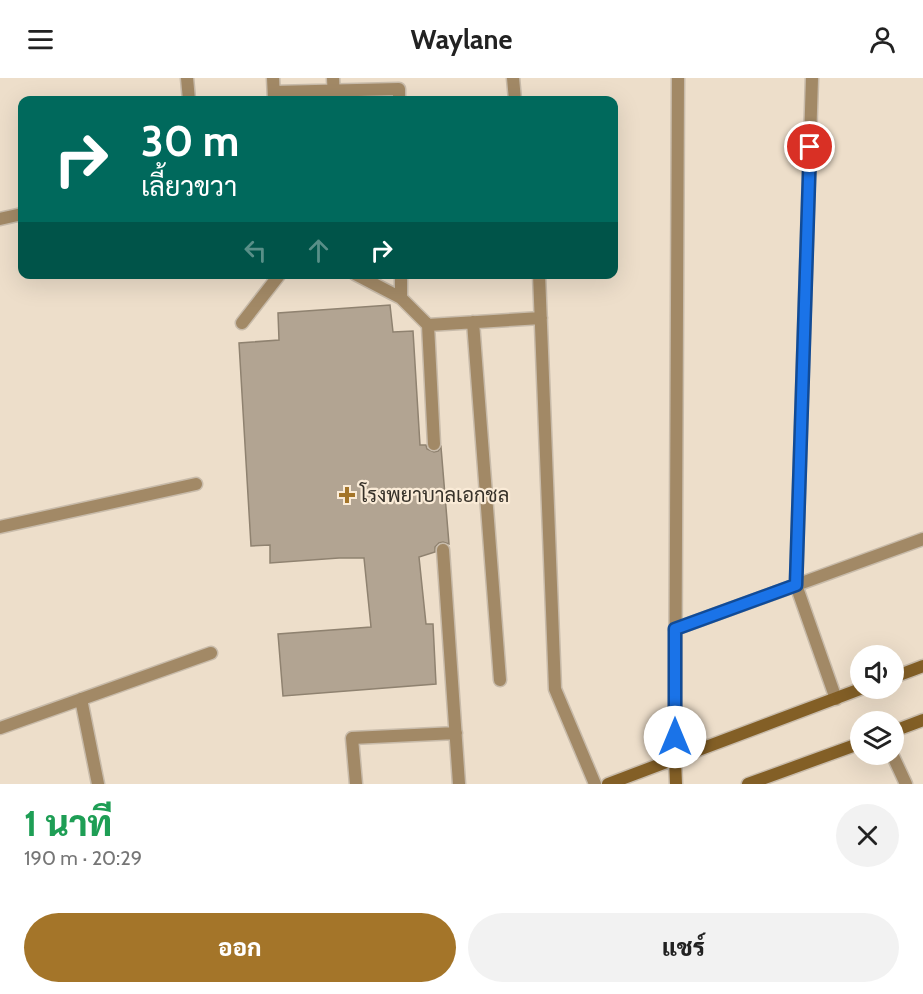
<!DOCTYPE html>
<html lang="th">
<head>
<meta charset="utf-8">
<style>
	:root { --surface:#fff; --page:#f2f2f2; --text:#222; --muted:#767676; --accent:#a47529 }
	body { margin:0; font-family:Cabin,Sarabun,sans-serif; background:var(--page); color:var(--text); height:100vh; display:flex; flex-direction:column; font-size:22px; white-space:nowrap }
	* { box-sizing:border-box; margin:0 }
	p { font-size:20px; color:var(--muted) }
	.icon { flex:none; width:33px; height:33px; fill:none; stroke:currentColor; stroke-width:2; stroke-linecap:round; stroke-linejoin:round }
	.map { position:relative; height:706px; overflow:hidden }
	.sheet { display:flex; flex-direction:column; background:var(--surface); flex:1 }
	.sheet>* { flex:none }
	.guide { position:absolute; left:18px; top:18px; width:600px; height:183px; border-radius:12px; box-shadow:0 6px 24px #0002; background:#00695c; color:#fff; overflow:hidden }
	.fabs { position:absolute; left:850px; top:567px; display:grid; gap:12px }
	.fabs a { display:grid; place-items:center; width:54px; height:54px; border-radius:50%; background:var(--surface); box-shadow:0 6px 24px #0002; font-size:30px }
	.pin { position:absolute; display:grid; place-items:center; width:51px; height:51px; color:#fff; margin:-26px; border:3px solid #fff; border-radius:50%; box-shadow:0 2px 6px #0007 }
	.me { position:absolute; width:66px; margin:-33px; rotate:0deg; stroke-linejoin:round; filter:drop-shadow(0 0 4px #0008) }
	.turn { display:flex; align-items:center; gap:21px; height:126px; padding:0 24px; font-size:27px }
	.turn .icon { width:78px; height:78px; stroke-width:2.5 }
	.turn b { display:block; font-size:42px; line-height:51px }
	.lanes { display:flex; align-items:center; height:57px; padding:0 24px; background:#0003; justify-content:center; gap:30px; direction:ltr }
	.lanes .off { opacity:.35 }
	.round { display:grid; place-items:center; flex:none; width:63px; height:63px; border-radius:32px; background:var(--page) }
	.summary { display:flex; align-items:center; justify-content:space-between; height:102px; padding:0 24px }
	h1 { font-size:36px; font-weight:800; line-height:45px; color:#1e9e55 }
	.action { display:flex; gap:12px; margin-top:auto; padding:12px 24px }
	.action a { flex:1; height:69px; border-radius:36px; background:var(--accent); color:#fff; font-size:24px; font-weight:800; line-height:69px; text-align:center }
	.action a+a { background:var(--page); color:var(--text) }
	header { display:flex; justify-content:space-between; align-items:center; height:78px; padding:0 24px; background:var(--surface); font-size:27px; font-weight:800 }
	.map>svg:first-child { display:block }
	.building { fill:#b2a492; stroke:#8f8270; stroke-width:1.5 }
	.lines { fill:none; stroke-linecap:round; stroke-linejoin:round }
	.lane-casing { stroke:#c8bbaa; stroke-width:15 }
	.street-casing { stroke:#c8bbaa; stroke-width:15 }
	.secondary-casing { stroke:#c8bbaa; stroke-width:15 }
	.lane { stroke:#a28966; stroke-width:12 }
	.street { stroke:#a28966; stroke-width:12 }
	.secondary { stroke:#835f26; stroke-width:12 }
	.route-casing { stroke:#114b97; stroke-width:15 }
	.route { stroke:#1a73e8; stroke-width:10 }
	.poi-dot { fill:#a47529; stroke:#faebd7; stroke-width:2 }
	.labels { text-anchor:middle; stroke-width:4.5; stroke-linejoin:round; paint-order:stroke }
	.poi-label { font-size:20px; fill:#363129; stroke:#faebd7; text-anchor:start }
</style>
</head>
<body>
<header><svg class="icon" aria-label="menu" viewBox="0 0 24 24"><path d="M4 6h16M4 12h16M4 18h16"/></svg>Waylane<svg class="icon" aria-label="person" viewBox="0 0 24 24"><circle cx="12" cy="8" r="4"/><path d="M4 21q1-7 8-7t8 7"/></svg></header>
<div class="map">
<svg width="923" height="706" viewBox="0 0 923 706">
	<rect width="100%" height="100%" fill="#eddeca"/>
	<path class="building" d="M 390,227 L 393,254 L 413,253 L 420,367 L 426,367 L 427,371 L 434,374 L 438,373 L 441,369 L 449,466 L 443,464 L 439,465 L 435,469 L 435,474 L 419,479 L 426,546 L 433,546 L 436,606 L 283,618 L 278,556 L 371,549 L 364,480 L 339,480 L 270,485 L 270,467 L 251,468 L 239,265 L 279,262 L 278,235 Z"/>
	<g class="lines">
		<defs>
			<path id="lane" d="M 273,0 L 274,21
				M 333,0 L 334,22
				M 513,0 L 515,22
				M 274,14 L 399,11 L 399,22
				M 355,196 L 401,220 L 428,247 L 434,366
				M 401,196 L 401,220
				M 539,196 L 555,611 L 595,706
				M 473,244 L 500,602
				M 242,245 L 280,196
				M 428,247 L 541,240
				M 443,472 L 459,706
				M 675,551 L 923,461
				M 892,676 L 906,706
				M 356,706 L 352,660 L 456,655"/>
			<path id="street" d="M 187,0 L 189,22
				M 812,0 L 796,507 L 836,621
				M 0,141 L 22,136
				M 0,449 L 196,406
				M 81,621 L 98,706
				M 0,650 L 211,575
				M 675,681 L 678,0"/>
			<path id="secondary" d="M 894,599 L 923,588
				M 894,653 L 923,642
				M 675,681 L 676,706
				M 608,706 L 863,610
				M 748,706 L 861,665"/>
		</defs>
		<use href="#lane" class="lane-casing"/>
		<use href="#street" class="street-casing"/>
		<use href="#secondary" class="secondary-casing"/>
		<use href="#lane" class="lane"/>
		<use href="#street" class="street"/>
		<use href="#secondary" class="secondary"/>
	</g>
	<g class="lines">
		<defs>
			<path id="route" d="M 675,659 L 675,551 L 796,507 L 810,69"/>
		</defs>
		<use href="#route" class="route-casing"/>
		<use href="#route" class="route"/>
	</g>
	<path class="poi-dot" d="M344 408h6v6h6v6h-6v6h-6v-6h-6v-6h6z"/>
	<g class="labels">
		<g class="poi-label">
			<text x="360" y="424">โรงพยาบาลเอกชล</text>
		</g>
	</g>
</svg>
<div class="fabs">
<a><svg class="icon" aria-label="sound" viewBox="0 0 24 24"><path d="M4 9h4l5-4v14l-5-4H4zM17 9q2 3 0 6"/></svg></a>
<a><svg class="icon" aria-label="layers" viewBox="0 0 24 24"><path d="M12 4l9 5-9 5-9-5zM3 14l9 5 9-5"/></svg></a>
</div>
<div class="pin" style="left:810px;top:69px;background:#d93025"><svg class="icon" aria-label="arrive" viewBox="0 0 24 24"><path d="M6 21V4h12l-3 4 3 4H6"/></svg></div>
<svg class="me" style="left:675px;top:659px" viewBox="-20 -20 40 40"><circle r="19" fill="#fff"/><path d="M0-13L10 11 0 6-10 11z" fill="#1a73e8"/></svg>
<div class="guide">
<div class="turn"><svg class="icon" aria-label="right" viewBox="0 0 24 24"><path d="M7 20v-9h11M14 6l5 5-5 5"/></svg><div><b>30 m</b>เลี้ยวขวา</div></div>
<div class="lanes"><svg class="icon off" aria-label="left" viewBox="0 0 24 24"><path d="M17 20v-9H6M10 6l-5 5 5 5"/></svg><svg class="icon off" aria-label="ahead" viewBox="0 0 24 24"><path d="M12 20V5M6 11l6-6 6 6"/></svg><svg class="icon" aria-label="right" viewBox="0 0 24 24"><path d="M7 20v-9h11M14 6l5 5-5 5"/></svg></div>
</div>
</div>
<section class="sheet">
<div class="summary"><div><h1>1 นาที</h1><p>190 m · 20:29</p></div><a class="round"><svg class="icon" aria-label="close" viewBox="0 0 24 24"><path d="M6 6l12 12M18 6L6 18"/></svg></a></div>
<div class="action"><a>ออก</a><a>แชร์</a></div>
</section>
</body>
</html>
